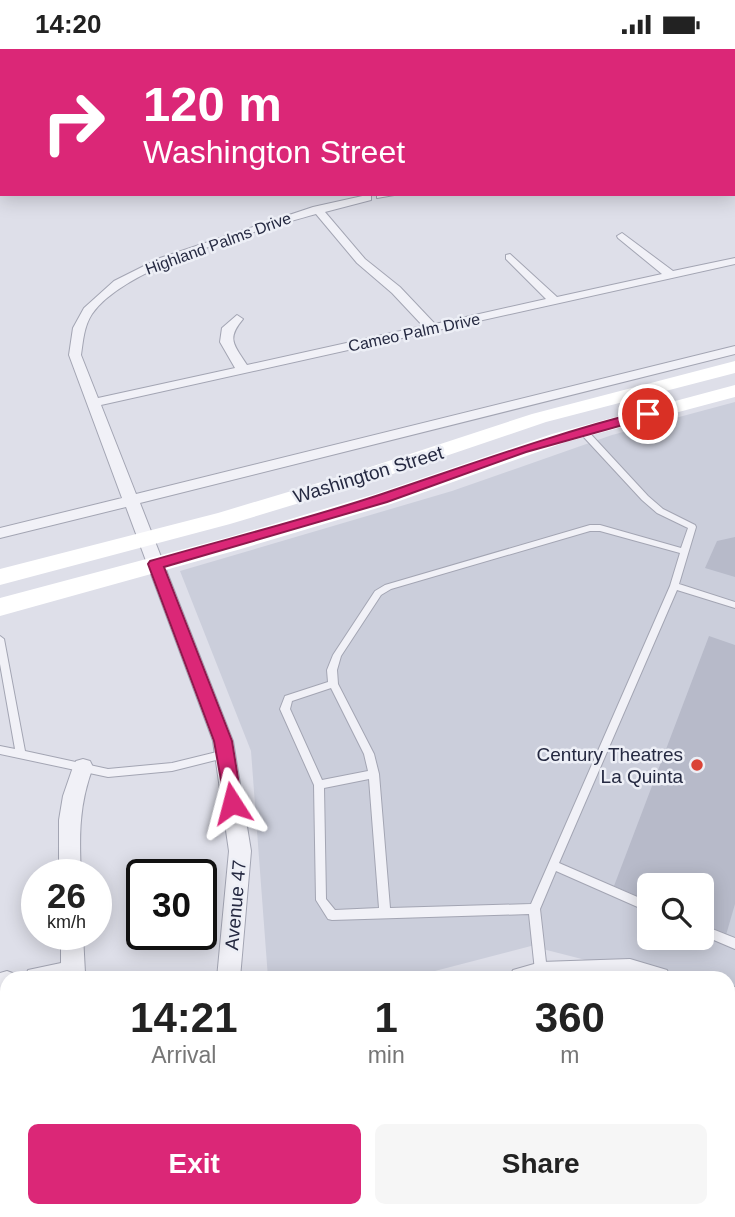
<!DOCTYPE html>
<html lang="en">
<head>
<meta charset="utf-8">
<style>
	:root { --surface:#fff; --page:#f6f6f6; --text:#222; --muted:#767676; --accent:#db2777 }
	body { margin:0; font-family:Arial,sans-serif; background:var(--page); color:var(--text); height:100vh; display:flex; flex-direction:column; font-size:26px; white-space:nowrap }
	* { box-sizing:border-box; margin:0 }
	p { font-size:23px; color:var(--muted) }
	.icon { flex:none; width:38px; height:38px; fill:none; stroke:currentColor; stroke-width:2; stroke-linecap:round; stroke-linejoin:round }
	.map { position:relative; flex:1; overflow:hidden }
	.details { position:absolute; left:0px; top:922px; width:735px; height:247px; display:flex; flex-direction:column; background:var(--surface); border-radius:21px 21px 0 0; box-shadow:0 4px 18px #0003 }
	.details>* { flex:none }
	.guide { position:absolute; left:0px; top:0px; width:735px; height:147px; box-shadow:0 4px 18px #0003; background:#db2777; color:#fff; overflow:hidden }
	.fabs { position:absolute; left:637px; top:824px; display:grid; gap:14px }
	.fabs a { display:grid; place-items:center; width:77px; height:77px; border-radius:10px; background:var(--surface); box-shadow:0 4px 18px #0003; font-size:35px }
	.speed { position:absolute; left:21px; top:810px; display:flex; gap:14px; font-size:35px; font-weight:700; text-align:center }
	.speed>* { display:grid; place-content:center; width:91px; height:91px; border-radius:50%; background:var(--surface); box-shadow:0 4px 18px #0003; line-height:1 }
	.speed small { font-size:18px; font-weight:400 }
	.speed .limit { border:4px solid #111; border-radius:10px; background:#fff; color:#111 }
	.pin { position:absolute; display:grid; place-items:center; width:60px; height:60px; color:#fff; margin:-30px; border:4px solid #fff; border-radius:50%; box-shadow:0 2px 7px #0007 }
	.me { position:absolute; width:77px; margin:-38px; rotate:351deg; stroke-linejoin:round; filter:drop-shadow(0 0 5px #0008) }
	.turn { display:flex; align-items:center; gap:24px; height:147px; padding:0 28px; font-size:32px }
	.turn .icon { width:91px; height:91px; stroke-width:2.5 }
	.turn b { display:block; font-size:49px; line-height:60px }
	.eta { display:flex; justify-content:space-evenly; align-items:center; height:119px; text-align:center }
	.eta b { font-size:42px; font-weight:700; line-height:49px }
	.action { display:flex; gap:14px; margin-top:auto; padding:14px 28px }
	.action a { flex:1; height:80px; border-radius:10px; background:var(--accent); color:#fff; font-size:28px; font-weight:700; line-height:80px; text-align:center }
	.action a+a { background:var(--page); color:var(--text) }
	.status { display:flex; justify-content:space-between; align-items:center; height:49px; padding:0 35px; background:var(--surface); direction:ltr }
	.status svg { height:19px; fill:currentColor }
	.map>svg:first-child { display:block }
	.built { fill:#cbcedb; fill-rule:evenodd }
	.building { fill:#b7bac9 }
	.lines { fill:none; stroke-linecap:round; stroke-linejoin:round }
	.service-casing { stroke:#a3a5b3; stroke-width:2 }
	.minor-casing { stroke:#a3a5b3; stroke-width:2 }
	.service { fill:#f1f1f7; fill-rule:evenodd }
	.minor { fill:#f1f1f7; fill-rule:evenodd }
	.secondary { fill:#fff; fill-rule:evenodd }
	.route { fill:#db2777; stroke:#8e194d; stroke-width:2 }
	.poi-dot { fill:#da4336; stroke:#edeff6; stroke-width:2.5 }
	.labels { text-anchor:middle; stroke-width:5; stroke-linejoin:round; paint-order:stroke }
	.far-street-label { font-size:16px; fill:#252941; stroke:#edeff6 }
	.street-label { font-size:19px; fill:#252941; stroke:#edeff6 }
	.poi-label { font-size:19px; fill:#252941; stroke:#edeff6; text-anchor:end }
</style>
</head>
<body>
<div class="status"><b>14:20</b><svg viewBox="0 0 49 12"><path d="M0 12V9h3v3zM5 12V6h3v6zM10 12V3h3v9zM15 12V0h3v12zM26 1h20v11H26zM47 4h2v5h-2z"/></svg></div>
<div class="map">
<svg width="735" height="1168" viewBox="0 0 735 1168">
	<rect width="100%" height="100%" fill="#dedfe9"/>
	<path class="built" d="M 735,353 L 735,955 L 728,952 L 728,929 L 656,929 L 531,897 L 408,929 L 268,929 L 251,702 L 180,522 L 452,442 L 612,386 ZM 649,836 L 702,836 L 702,889 L 649,889 Z"/>
	<path class="building" d="M 735,488 L 735,528 L 705,519 L 717,492 Z
		M 709,587 L 735,596 L 735,855 L 726,886 L 702,876 L 702,836 L 649,836 L 649,852 L 614,837 Z"/>
	<g class="lines">
		<defs>
			<path id="service" d="M 580,380 L 586,380 L 648,447 L 663,460 L 695,476 L 696,478 L 679,535 L 735,553 L 735,559 L 677,541 L 559,814 L 649,853 L 649,863 L 556,822 L 540,860 L 547,922 L 545,926 L 541,928 L 537,926 L 535,922 L 529,865 L 332,871 L 328,870 L 316,851 L 314,736 L 280,660 L 285,647 L 328,633 L 327,621 L 333,606 L 375,542 L 385,536 L 590,476 L 600,476 L 681,499 L 688,479 L 657,464 L 642,451 L 580,384 ZM 590,482 L 600,482 L 680,504 L 670,537 L 531,855 L 390,859 L 379,725 L 374,705 L 338,635 L 337,621 L 341,607 L 381,546 L 391,540 ZM 331,639 L 364,705 L 368,722 L 322,731 L 290,660 L 292,652 ZM 369,730 L 379,859 L 335,861 L 326,850 L 324,739 Z
				M 0,587 L 4,590 L 25,702 L 108,720 L 172,714 L 225,701 L 228,702 L 230,705 L 228,708 L 172,722 L 108,728 L 0,705 L 0,697 L 15,700 L 0,615 Z
				M 702,876 L 735,889 L 735,900 L 702,886 Z"/>
			<path id="minor" d="M 735,94 L 735,100 L 733,101 L 733,95 Z
				M 377,145 L 400,145 L 377,149 Z
				M 367,146 L 371,147 L 371,151 L 325,163 L 365,210 L 400,238 L 435,275 L 546,250 L 506,210 L 506,206 L 510,205 L 557,248 L 662,225 L 618,189 L 617,187 L 622,184 L 673,222 L 735,209 L 735,215 L 101,356 L 136,445 L 735,297 L 735,305 L 140,454 L 233,692 L 251,802 L 240,929 L 217,929 L 229,802 L 213,692 L 126,458 L 0,489 L 0,479 L 122,449 L 69,306 L 73,279 L 84,259 L 114,232 L 160,209 L 313,158 ZM 316,165 L 357,214 L 392,244 L 423,277 L 247,316 C 234,296 226,290 243,270 L 237,266 L 222,279 L 220,293 L 235,319 L 98,349 L 81,306 C 83,292 84,277 92,265 C 125,217 259,181 316,165 Z
				M 83,710 L 90,712 L 93,718 C 79,755 79,787 81,826 L 59,826 L 59,771 L 63,747 L 73,718 L 76,712 Z
				M 61,886 L 83,886 L 85,924 L 82,929 L 25,929 L 28,921 L 61,914 Z
				M 630,910 L 667,921 L 670,929 L 509,929 L 513,921 L 541,913 Z
				M 7,922 L 15,925 L 17,929 L 7,929 L 7,944 L 0,946 L 0,924 Z
				M 728,936 L 735,938 L 735,962 L 728,960 Z
				M 7,1002 L 7,1026 L 0,1029 L 0,1005 Z
				M 223,1162 L 249,1162 L 251,1168 L 223,1168 Z"/>
		</defs>
		<use href="#service" class="service-casing"/>
		<use href="#minor" class="minor-casing"/>
		<use href="#service" class="service"/>
		<use href="#minor" class="minor"/>
		<path class="secondary" d="M 735,312 L 735,324 L 546,373 L 372,432 L 230,475 L 0,536 L 0,520 L 218,464 L 358,422 L 532,365 Z
			M 735,336 L 735,348 L 566,393 L 391,455 L 241,500 L 0,567 L 0,549 L 229,488 L 375,445 L 552,385 Z"/>
	</g>
	<path class="route" d="M 648,361 L 654,365 L 652,368 L 526,403 L 387,453 L 164,518 L 232,692 L 242,754 L 239,759 L 232,761 L 226,759 L 214,692 L 148,515 L 150,512 C 226,490 304,471 379,446 C 469,416 556,384 648,361 Z"/>
	<circle class="poi-dot" cx="697" cy="716" r="7"/>
	<g class="labels">
		<g class="far-street-label">
			<text transform="translate(218 194) rotate(-20)" y="6">Highland Palms Drive</text>
			<text transform="translate(414 283) rotate(-12)" y="6">Cameo Palm Drive</text>
		</g>
		<g class="street-label">
			<text transform="translate(368 425) rotate(-17)" y="7">Washington Street</text>
			<text transform="translate(235 856) rotate(-85)" y="7">Avenue 47</text>
		</g>
		<g class="poi-label">
			<text x="683" y="712">Century Theatres<tspan x="683" dy="22">La Quinta</tspan></text>
		</g>
	</g>
</svg>
<div class="fabs">
<a><svg class="icon" aria-label="search" viewBox="0 0 24 24"><circle cx="10" cy="10" r="6"/><path d="M15 15l6 6"/></svg></a>
</div>
<div class="speed"><div>26<small>km/h</small></div><div class="limit">30</div></div>
<div class="pin" style="left:648px;top:365px;background:#d93025"><svg class="icon" aria-label="arrive" viewBox="0 0 24 24"><path d="M6 21V4h12l-3 4 3 4H6"/></svg></div>
<svg class="me" style="left:232px;top:754px" viewBox="-20 -20 40 40"><path d="M0-17L14 15 0 8-14 15z" fill="#db2777" stroke="#fff" stroke-width="4"/></svg>
<div class="guide">
<div class="turn"><svg class="icon" aria-label="right" viewBox="0 0 24 24"><path d="M7 20v-9h11M14 6l5 5-5 5"/></svg><div><b>120 m</b>Washington Street</div></div>
</div>
<section class="details">
<div class="eta">
<div><b>14:21</b><p>Arrival</p></div>
<div><b>1</b><p>min</p></div>
<div><b>360</b><p>m</p></div>
</div>
<div class="action"><a>Exit</a><a>Share</a></div>
</section>
</div>
</body>
</html>
